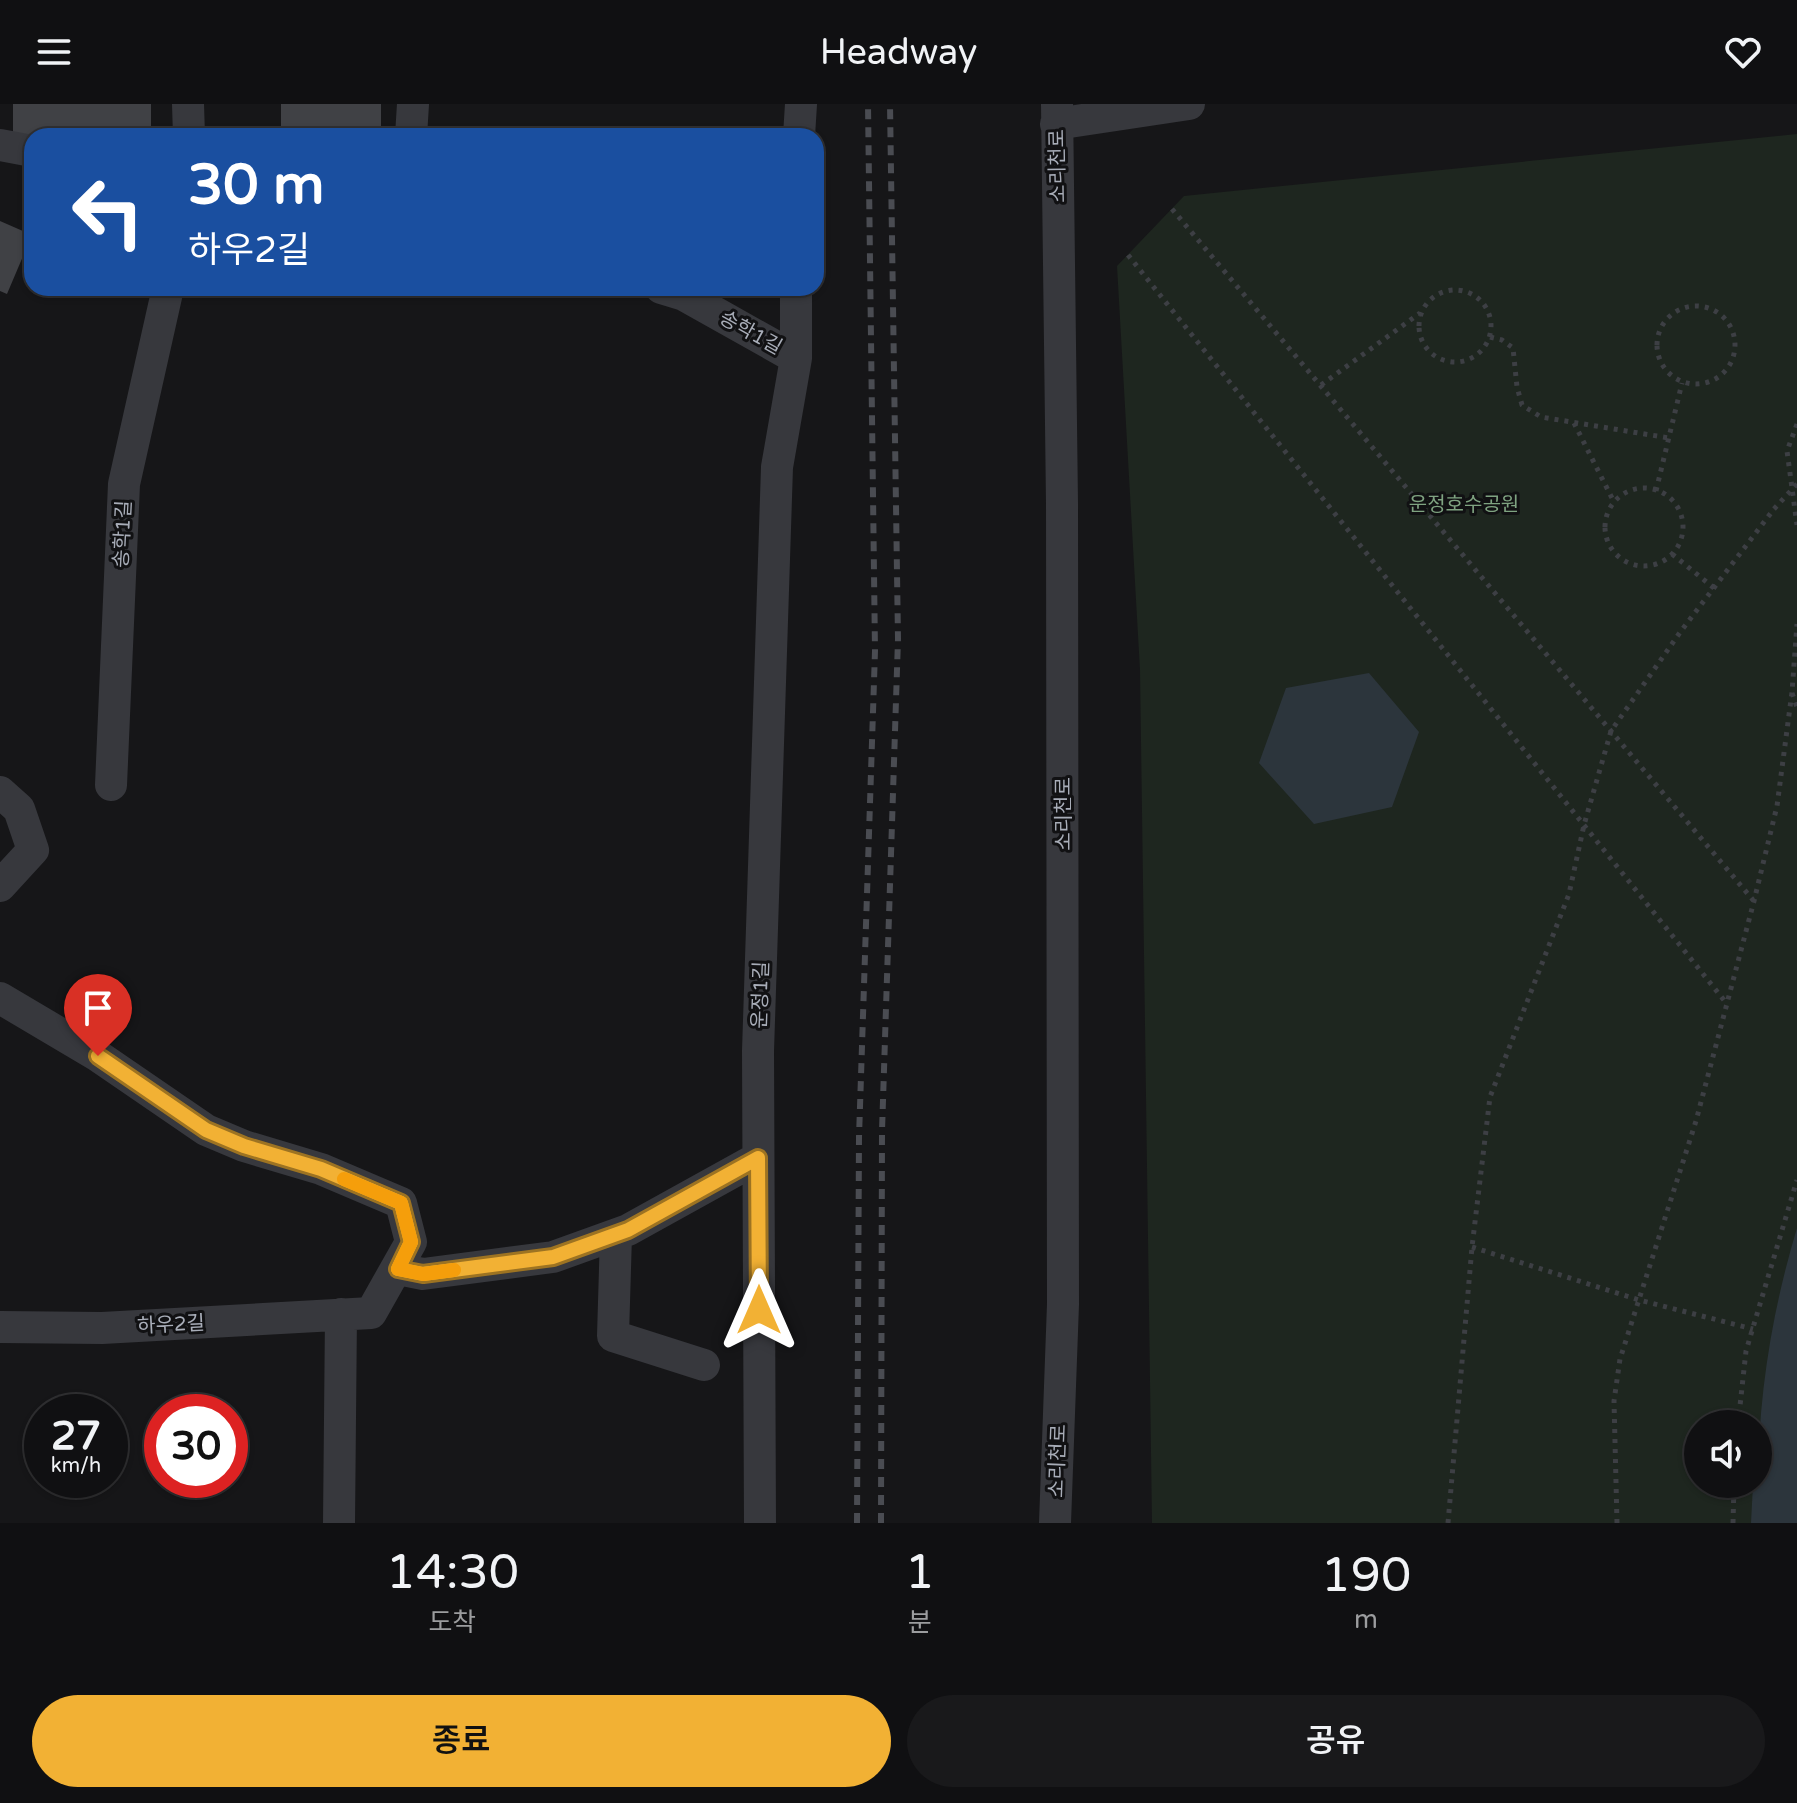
<!DOCTYPE html>
<html lang="ko">
<head>
<meta charset="utf-8">
<style>
	:root { --surface:#101012; --page:#19191b; --text:#f1f3f6; --muted:#9c9d9f; --line:#303032; --accent:#f2b134 }
	body { margin:0; font-family:"Varela Round","Noto Sans KR",sans-serif; background:var(--page); color:var(--text); height:100vh; display:flex; flex-direction:column; font-size:30px; white-space:nowrap }
	* { box-sizing:border-box; margin:0 }
	p { font-size:26px; color:var(--muted) }
	.icon { flex:none; width:44px; height:44px; fill:none; stroke:currentColor; stroke-width:2; stroke-linecap:round; stroke-linejoin:round }
	.map { position:relative; height:1419px; overflow:hidden }
	.sheet { display:flex; flex-direction:column; background:var(--surface); flex:1 }
	.sheet>* { flex:none }
	.guide { position:absolute; left:24px; top:24px; width:800px; height:168px; border-radius:24px; box-shadow:0 2px 6px #0004,0 0 0 2px var(--line); background:#1a4fa0; color:#fff; overflow:hidden }
	.buttons { position:absolute; left:1684px; top:1306px; display:grid; gap:16px }
	.buttons a { display:grid; place-items:center; width:88px; height:88px; border-radius:50%; background:var(--surface); box-shadow:0 2px 6px #0004,0 0 0 2px var(--line); font-size:40px }
	.speed { position:absolute; left:24px; top:1290px; display:flex; gap:16px; font-size:40px; font-weight:700; text-align:center }
	.speed>* { display:grid; place-content:center; width:104px; height:104px; border-radius:50%; background:var(--surface); box-shadow:0 2px 6px #0004,0 0 0 2px var(--line); line-height:1 }
	.speed small { font-size:20px; font-weight:400 }
	.speed .limit { border:12px solid #d22; background:#fff; color:#111 }
	.pin { position:absolute; display:grid; place-items:center; width:68px; height:68px; color:#fff; margin:-82px -34px; border-radius:50% 50% 50% 0; rotate:-45deg; box-shadow:0 0 8px #0007 }
	.pin .icon { rotate:45deg }
	.me { position:absolute; width:88px; margin:-44px; rotate:0deg; stroke-linejoin:round; filter:drop-shadow(0 0 6px #0008) }
	.turn { display:flex; align-items:center; gap:28px; height:168px; padding:0 32px; font-size:36px }
	.turn .icon { width:104px; height:104px; stroke-width:2.5 }
	.turn b { display:block; font-size:56px; line-height:68px }
	.eta { display:flex; justify-content:space-evenly; align-items:center; height:136px; text-align:center }
	.eta b { font-size:48px; font-weight:600; line-height:56px }
	.primary-button { display:flex; gap:16px; margin-top:auto; padding:16px 32px }
	.primary-button a { flex:1; height:92px; border-radius:48px; background:var(--accent); color:#111; font-size:32px; font-weight:600; line-height:92px; text-align:center }
	.primary-button a+a { background:var(--page); color:var(--text) }
	header { display:flex; justify-content:space-between; align-items:center; height:104px; padding:0 32px; background:var(--surface); font-size:36px; font-weight:600 }
	.map>svg:first-child { display:block }
	.green { fill:#1e261f; fill-rule:evenodd }
	.water { fill:#2c353c }
	.building { fill:#404145 }
	.lines { fill:none; stroke-linecap:round; stroke-linejoin:round }
	.path { stroke:#3d3f44; stroke-width:5; stroke-dasharray:4 6; stroke-linecap:butt }
	.minor { stroke:#37383d; stroke-width:32 }
	.rail { stroke:#4a4c52; stroke-width:6; stroke-dasharray:10 8; stroke-linecap:butt }
	.path-bridge { stroke:#3d3f44; stroke-width:5; stroke-dasharray:4 6; stroke-linecap:butt }
	.route-casing { stroke:#9d7322; stroke-width:20 }
	.route { stroke:#f2b134; stroke-width:14 }
	.slow { stroke:#f59e0b; stroke-width:14 }
	.labels { text-anchor:middle; stroke-width:6; stroke-linejoin:round; paint-order:stroke }
	.street-label { font-size:20px; fill:#a8adb8; stroke:#111113 }
	.park-label { font-size:20px; fill:#7fa381; stroke:#111113 }
</style>
</head>
<body>
<header><svg class="icon" aria-label="menu" viewBox="0 0 24 24"><path d="M4 6h16M4 12h16M4 18h16"/></svg>Headway<svg class="icon" aria-label="heart" viewBox="0 0 24 24"><path d="M12 20l-8-8c-3-5 5-10 8-4 3-6 11-1 8 4z"/></svg></header>
<div class="map">
<svg width="1797" height="1419" viewBox="0 0 1797 1419">
	<rect width="100%" height="100%" fill="#161618"/>
	<path class="green" d="M 1797,30 L 1797,1419 L 1152,1419 L 1140,566 L 1117,162 L 1184,92 ZM 1698,1320 L 1758,1320 L 1758,1380 L 1698,1380 Z"/>
	<path class="water" d="M 1369,569 L 1419,628 L 1392,703 L 1314,720 L 1259,659 L 1286,584 Z
		M 1797,1124 L 1797,1419 L 1751,1419 L 1753,1380 L 1758,1380 C 1758,1293 1772,1207 1797,1124 Z"/>
	<path class="building" d="M 13,0 L 151,0 L 151,32 L 13,33 Z
		M 281,0 L 381,0 L 381,32 L 281,32 Z
		M 0,117 L 32,131 L 7,190 L 0,187 Z"/>
	<g class="lines">
		<path class="path" d="M 1172,105 L 1753,796
			M 1128,151 L 1727,900
			M1419 222a36 36 0 1 1 72 0a36 36 0 1 1-72 0Z
			M1657 241a39 39 0 1 1 78 0a39 39 0 1 1-78 0Z
			M 1490,233 L 1502,236 L 1513,244 L 1517,283 L 1522,301 L 1541,313 L 1669,334
			M 1321,281 L 1420,209
			M 1574,319 L 1614,398
			M 1797,320 L 1787,347 L 1797,421
			M1605 423a39 39 0 1 1 78 0a39 39 0 1 1-78 0Z
			M 1656,387 L 1682,279
			M 1672,450 L 1714,484
			M 1792,589 L 1797,603
			M 1472,1143 L 1639,1196 L 1753,1225
			M 1738,1320 L 1746,1247 L 1797,1076
			M 1448,1419 L 1472,1143 L 1490,993 L 1569,790 L 1584,721 L 1611,627 L 1681,527 L 1774,405
			M 1617,1419 L 1614,1297 L 1620,1255 L 1696,1017 L 1754,797 L 1777,702 L 1792,588 L 1797,520
			M 1733,1419 L 1734,1380"/>
		<path class="minor" d="M 188,0 L 189,32
			M 1056,20 L 1189,0
			M 411,32 L 413,0
			M 799,32 L 801,0
			M 0,41 L 32,47
			M 661,184 L 684,191 L 796,254
			M 111,681 L 124,380 L 168,184
			M 0,688 L 19,705 L 33,746 L 0,782
			M 0,894 L 98,952 L 206,1026 L 244,1042 L 321,1065 L 401,1099 L 411,1138 L 371,1209 L 102,1224 L 0,1223
			M 616,1131 L 613,1232 L 704,1261
			M 398,1165 L 423,1170 L 553,1153 L 628,1126 L 758,1054
			M 339,1419 L 341,1210
			M 760,1419 L 758,947 L 777,363 L 796,254 L 796,184
			M 1055,1419 L 1063,1200 L 1062,400 L 1057,0"/>
		<path class="rail" d="M 857,1419 L 859,1033 L 875,547 L 868,0
			M 881,1419 L 882,1027 L 898,535 L 890,0"/>
		<path class="path-bridge" d="M 1774,405 L 1797,380"/>
	</g>
	<g class="lines">
		<defs>
			<path id="route" d="M 98,952 L 206,1026 L 244,1042 L 321,1065 L 401,1099 L 411,1138 L 398,1165 L 423,1170 L 553,1153 L 628,1126 L 758,1054 L 759,1206"/>
		</defs>
		<use href="#route" class="route-casing"/>
		<use href="#route" class="route"/>
		<path class="slow" d="M 344,1075 L 401,1099 L 411,1138 L 398,1165 L 423,1170 L 454,1166"/>
	</g>
	<g class="labels">
		<g class="street-label">
			<text transform="translate(1057 62) rotate(-91)" y="7">소리천로</text>
			<text transform="translate(751 228) rotate(29)" y="7">송학1길</text>
			<text transform="translate(122 430) rotate(-87)" y="7">송학1길</text>
			<text transform="translate(1063 710) rotate(-90)" y="7">소리천로</text>
			<text transform="translate(760 891) rotate(-88)" y="7">운정1길</text>
			<text transform="translate(171 1220) rotate(-3)" y="7">하우2길</text>
			<text transform="translate(1057 1357) rotate(-88)" y="7">소리천로</text>
		</g>
		<g class="park-label">
			<text x="1464" y="407">운정호수공원</text>
		</g>
	</g>
</svg>
<div class="buttons">
<a><svg class="icon" aria-label="sound" viewBox="0 0 24 24"><path d="M4 9h4l5-4v14l-5-4H4zM17 9q2 3 0 6"/></svg></a>
</div>
<div class="speed"><div>27<small>km/h</small></div><div class="limit">30</div></div>
<div class="pin" style="left:98px;top:952px;background:#d93025"><svg class="icon" aria-label="arrive" viewBox="0 0 24 24"><path d="M6 21V4h12l-3 4 3 4H6"/></svg></div>
<svg class="me" style="left:759px;top:1206px" viewBox="-20 -20 40 40"><path d="M0-17L14 15 0 8-14 15z" fill="#f2b134" stroke="#fff" stroke-width="4"/></svg>
<div class="guide">
<div class="turn"><svg class="icon" aria-label="left" viewBox="0 0 24 24"><path d="M17 20v-9H6M10 6l-5 5 5 5"/></svg><div><b>30 m</b>하우2길</div></div>
</div>
</div>
<section class="sheet">
<div class="eta">
<div><b>14:30</b><p>도착</p></div>
<div><b>1</b><p>분</p></div>
<div><b>190</b><p>m</p></div>
</div>
<div class="primary-button"><a>종료</a><a>공유</a></div>
</section>
</body>
</html>
